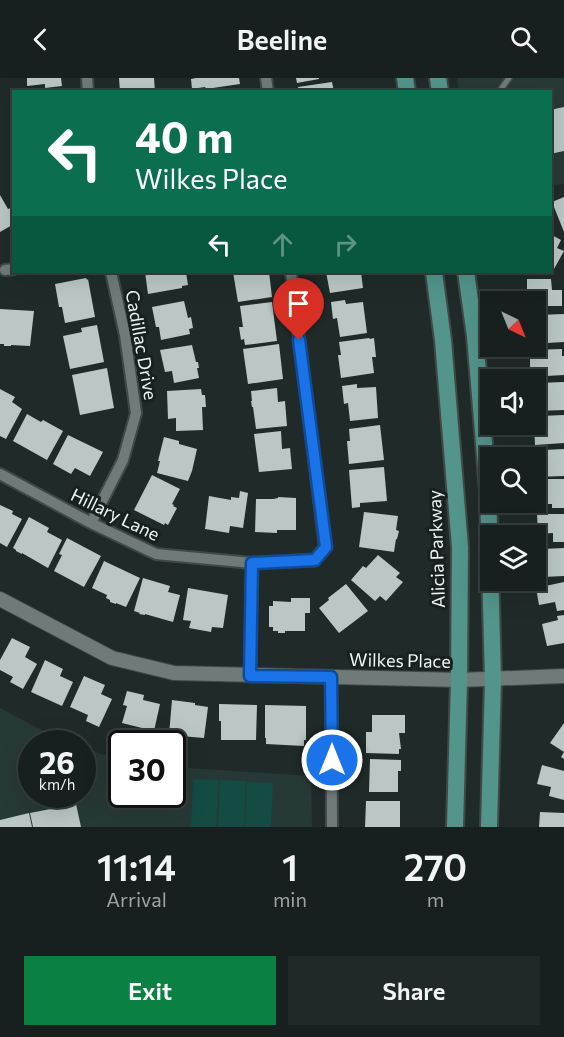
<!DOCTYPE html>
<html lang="en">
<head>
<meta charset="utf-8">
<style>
	:root { --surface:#18201f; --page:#212828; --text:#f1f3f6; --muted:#9fa3a4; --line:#363e3d; --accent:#0b8043 }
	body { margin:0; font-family:Commissioner,sans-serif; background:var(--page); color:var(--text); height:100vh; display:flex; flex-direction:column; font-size:22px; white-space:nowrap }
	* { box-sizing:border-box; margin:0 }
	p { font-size:20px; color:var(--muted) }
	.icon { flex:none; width:33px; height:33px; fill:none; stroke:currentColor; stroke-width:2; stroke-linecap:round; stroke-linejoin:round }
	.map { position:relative; height:749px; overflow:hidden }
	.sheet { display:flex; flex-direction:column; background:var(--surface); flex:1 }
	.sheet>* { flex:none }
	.hud { position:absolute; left:12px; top:12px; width:540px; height:183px; border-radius:0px; box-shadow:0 6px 24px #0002,0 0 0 2px var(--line); background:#0b6e4f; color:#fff; overflow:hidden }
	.needle { width:39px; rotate:137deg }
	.controls { position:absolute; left:480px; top:213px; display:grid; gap:12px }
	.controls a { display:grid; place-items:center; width:66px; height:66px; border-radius:0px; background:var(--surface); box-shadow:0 6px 24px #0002,0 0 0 2px var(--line); font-size:30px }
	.speed { position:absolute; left:18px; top:652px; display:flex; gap:12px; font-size:30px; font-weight:700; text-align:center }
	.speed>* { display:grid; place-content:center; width:78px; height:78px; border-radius:50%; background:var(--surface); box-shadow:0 6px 24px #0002,0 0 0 2px var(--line); line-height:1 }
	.speed small { font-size:15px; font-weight:400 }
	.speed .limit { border:3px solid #111; border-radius:9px; background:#fff; color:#111 }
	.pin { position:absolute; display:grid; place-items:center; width:51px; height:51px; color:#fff; margin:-62px -26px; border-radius:50% 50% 50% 0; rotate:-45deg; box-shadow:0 0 6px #0007 }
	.pin .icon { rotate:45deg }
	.me { position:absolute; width:66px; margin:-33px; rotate:0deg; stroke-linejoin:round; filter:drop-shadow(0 0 4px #0008) }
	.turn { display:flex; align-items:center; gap:21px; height:126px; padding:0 24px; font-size:27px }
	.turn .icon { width:78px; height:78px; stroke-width:2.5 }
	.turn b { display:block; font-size:42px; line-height:51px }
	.lanes { display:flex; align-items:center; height:57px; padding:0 24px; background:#0003; justify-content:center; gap:30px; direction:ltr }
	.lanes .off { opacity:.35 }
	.eta { display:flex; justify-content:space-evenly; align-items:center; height:102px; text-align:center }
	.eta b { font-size:36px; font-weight:600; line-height:42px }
	.button { display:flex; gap:12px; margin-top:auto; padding:12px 24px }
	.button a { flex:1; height:69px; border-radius:0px; background:var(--accent); color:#fff; font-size:24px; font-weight:600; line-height:69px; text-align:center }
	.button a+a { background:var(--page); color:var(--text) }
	header { display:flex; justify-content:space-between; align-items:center; height:78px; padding:0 24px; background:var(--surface); font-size:27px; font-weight:600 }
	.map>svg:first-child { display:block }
	.built { fill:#273936 }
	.green { fill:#144b43 }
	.building { fill:#bac7c4 }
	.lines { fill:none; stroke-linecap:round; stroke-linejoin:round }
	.service-casing { stroke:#404948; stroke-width:8 }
	.minor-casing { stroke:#404948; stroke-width:14 }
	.tertiary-casing { stroke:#404948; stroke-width:16 }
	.primary-casing { stroke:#404948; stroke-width:20 }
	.service { stroke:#6f7b79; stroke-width:5 }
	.minor { stroke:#6f7b79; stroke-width:10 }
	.tertiary { stroke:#6f7b79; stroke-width:14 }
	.primary { stroke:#53958b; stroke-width:16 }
	.route-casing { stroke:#114b97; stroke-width:15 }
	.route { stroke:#1a73e8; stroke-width:10 }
	.labels { text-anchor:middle; stroke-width:6; stroke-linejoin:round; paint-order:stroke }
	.street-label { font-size:18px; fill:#edf4f3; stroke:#17211f }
</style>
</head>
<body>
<header><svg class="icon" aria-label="back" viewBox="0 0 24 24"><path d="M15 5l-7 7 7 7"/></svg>Beeline<svg class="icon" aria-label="search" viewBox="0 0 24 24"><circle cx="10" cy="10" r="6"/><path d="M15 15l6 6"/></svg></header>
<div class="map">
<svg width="564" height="749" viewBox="0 0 564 749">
	<rect width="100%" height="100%" fill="#202b29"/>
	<path class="built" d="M 457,0 L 564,0 L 564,106 L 551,108 L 550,14 L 459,13 Z
		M 0,630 L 51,657 L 75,666 L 32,666 L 32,717 L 82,717 L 83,669 L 101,676 L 121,681 L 122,717 L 172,717 L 173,689 L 311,698 L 312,749 L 0,749 Z"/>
	<path class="green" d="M 193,701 L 219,702 L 216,749 L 191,749 Z
		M 220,702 L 246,703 L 244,749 L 218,749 Z
		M 247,704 L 273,705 L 271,749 L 245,749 Z"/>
	<path class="building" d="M 27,0 L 61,0 L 62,8 L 45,10 L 45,6 L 27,8 Z
		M 119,0 L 154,0 L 155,14 L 120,14 Z
		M 196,0 L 239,0 L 240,6 L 206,11 L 205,9 L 192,11 L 191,1 Z
		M 296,0 L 319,0 L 319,1 L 297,5 Z
		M 332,4 L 334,14 L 299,14 L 298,9 Z
		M 241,10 L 242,14 L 223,14 L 223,12 Z
		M 564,29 L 564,73 L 550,76 L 550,32 Z
		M 0,117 L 8,131 L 11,130 L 14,135 L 14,146 L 0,154 Z
		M 564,119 L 564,154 L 552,124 Z
		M 550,156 L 561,162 L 557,170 L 564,173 L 554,191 L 550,189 Z
		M 145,194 L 186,194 L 188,207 L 182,208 L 182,210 L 148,216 Z
		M 233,194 L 269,194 L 272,219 L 238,224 Z
		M 326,194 L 361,194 L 363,210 L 330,215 Z
		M 86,200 L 87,202 L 88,201 L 95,239 L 65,245 L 62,229 L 59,229 L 55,206 Z
		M 527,201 L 551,201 L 552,212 L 562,212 L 562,228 L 537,228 L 537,224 L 527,224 Z
		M 345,222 L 346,226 L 363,224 L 367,255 L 340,259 L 337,240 L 333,241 L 331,224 Z
		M 184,223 L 188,240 L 191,239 L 193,250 L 189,251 L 190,256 L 161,262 L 159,249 L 156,249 L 152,229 Z
		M 272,224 L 277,263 L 245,267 L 244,261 L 241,262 L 239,249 L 243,249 L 240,228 Z
		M 0,231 L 34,233 L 30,268 L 11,267 L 11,268 L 4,268 L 4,266 L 0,266 Z
		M 564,236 L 564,264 L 547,265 L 547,256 L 536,256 L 536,237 Z
		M 97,247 L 104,284 L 70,291 L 63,258 L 82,254 L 81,250 Z
		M 369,260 L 370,261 L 374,260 L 376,279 L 372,279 L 374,295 L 341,300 L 338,277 L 341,277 L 339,264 Z
		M 279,266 L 283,301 L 248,306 L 243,271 Z
		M 192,267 L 196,284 L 198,284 L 199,290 L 197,290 L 199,300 L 174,305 L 172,293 L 165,294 L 160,272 Z
		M 562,271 L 562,278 L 564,278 L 564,297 L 546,298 L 546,289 L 530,289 L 530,272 Z
		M 107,290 L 114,330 L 80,337 L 72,297 Z
		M 564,304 L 564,332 L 536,333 L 536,310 L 537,310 L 537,305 Z
		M 357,306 L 357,310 L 376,309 L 378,340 L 350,343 L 348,325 L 344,326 L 342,308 Z
		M 277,310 L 278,324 L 285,323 L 287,348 L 256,351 L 253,329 L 252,329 L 251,323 L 252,323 L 251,313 Z
		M 0,311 L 15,319 L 12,324 L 22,331 L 6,361 L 0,358 Z
		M 201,311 L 202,317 L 205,317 L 206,329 L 202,329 L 203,352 L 176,353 L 176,340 L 168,341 L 167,313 Z
		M 27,336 L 41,344 L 43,342 L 63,353 L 47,382 L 13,363 Z
		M 564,337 L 564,365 L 535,367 L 534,347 L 540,347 L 540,338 Z
		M 380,347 L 384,382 L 349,386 L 347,363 L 350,363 L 349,351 Z
		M 281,353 L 282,371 L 290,370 L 292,391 L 259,394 L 254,356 Z
		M 68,357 L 103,374 L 90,398 L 75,390 L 71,396 L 53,386 Z
		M 164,359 L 179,363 L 179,366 L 197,371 L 192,393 L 188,403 L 157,395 L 160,383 L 158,383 Z
		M 564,371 L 564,398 L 536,399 L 536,381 L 544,381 L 544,372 Z
		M 384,389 L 387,423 L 360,425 L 360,429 L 352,430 L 349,392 Z
		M 152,397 L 180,411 L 172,426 L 174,427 L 173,428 L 177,430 L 168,447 L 165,445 L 164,447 L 134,432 Z
		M 536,401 L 564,401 L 564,430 L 552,430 L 552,426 L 536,426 Z
		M 240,413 L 248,415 L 243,450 L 230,448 L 229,455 L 205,451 L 209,418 L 231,422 L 231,419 L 239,420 Z
		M 278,419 L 296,420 L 296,452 L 277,452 L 277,455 L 255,454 L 256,421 L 273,421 L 278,420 Z
		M 0,427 L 13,433 L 12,436 L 22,441 L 7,469 L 0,465 Z
		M 364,434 L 398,438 L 396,452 L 399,453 L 397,461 L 396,461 L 394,474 L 359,469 Z
		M 537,436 L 564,436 L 564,464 L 553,464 L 553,455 L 538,456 Z
		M 29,439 L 49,450 L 47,454 L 62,462 L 48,490 L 22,475 L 22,476 L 16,473 L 16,472 L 13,470 Z
		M 67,460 L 101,478 L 84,509 L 54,493 L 62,477 L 59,476 Z
		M 564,470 L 564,498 L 543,499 L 543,492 L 538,492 L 538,485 L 543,485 L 542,471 Z
		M 378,477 L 400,495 L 396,499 L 403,504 L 386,523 L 380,518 L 375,523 L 351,502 L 363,488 L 366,490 Z
		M 104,483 L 140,500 L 126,529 L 116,525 L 116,526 L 110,524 L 110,522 L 106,520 L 107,517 L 92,510 Z
		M 143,500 L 170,508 L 168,514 L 180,517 L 173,544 L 145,536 L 145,537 L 139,536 L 140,535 L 134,533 Z
		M 564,504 L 564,532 L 557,533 L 555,524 L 539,527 L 536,510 Z
		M 346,506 L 368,533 L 339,555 L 319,530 L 329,522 L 328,520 Z
		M 188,510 L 228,517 L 223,550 L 212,549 L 211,554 L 189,550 L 191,543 L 183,542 Z
		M 291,520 L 310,520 L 310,535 L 305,535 L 305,553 L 285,553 L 285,555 L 278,555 L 278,553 L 273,553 L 273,549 L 269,549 L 269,528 L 273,528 L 273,523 L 291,524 Z
		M 564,537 L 564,565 L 547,568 L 542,546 L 558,542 L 557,538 Z
		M 12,560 L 30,569 L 25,579 L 37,586 L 23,611 L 10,604 L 13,599 L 0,592 L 0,582 Z
		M 45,582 L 63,591 L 60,598 L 73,604 L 62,628 L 31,614 Z
		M 84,598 L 105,607 L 101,616 L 112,621 L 99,649 L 86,643 L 88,637 L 70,629 Z
		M 127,613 L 144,617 L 143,622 L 160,626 L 154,653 L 149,652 L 148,655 L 142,653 L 142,650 L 122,645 L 127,628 L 123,627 Z
		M 172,622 L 195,625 L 195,627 L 208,629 L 204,660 L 169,657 Z
		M 219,626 L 257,627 L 256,662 L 221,662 L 221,643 L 219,643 Z
		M 265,627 L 306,628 L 306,662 L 304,662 L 304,668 L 266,666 L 266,660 L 265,660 Z
		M 372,637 L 405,637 L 405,655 L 399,655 L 401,671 L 399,671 L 399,676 L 366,675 L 366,654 L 372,654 Z
		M 564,645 L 564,681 L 561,679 L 564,674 L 550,665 Z
		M 370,681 L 401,682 L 401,693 L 398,693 L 398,714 L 369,714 Z
		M 542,687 L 564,693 L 564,722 L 549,718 L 551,709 L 537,706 Z
		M 366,723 L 400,723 L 400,749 L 365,749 Z
		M 76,726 L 81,749 L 33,749 L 30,735 Z
		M 540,734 L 564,735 L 564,749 L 539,749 Z
		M 29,735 L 32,749 L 0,749 L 0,742 Z"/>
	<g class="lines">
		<defs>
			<path id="service" d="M 499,14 L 509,0"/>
			<path id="minor" d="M 87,0 L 88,14
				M 266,0 L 268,14
				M 5,192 L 14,191
				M 0,396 L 91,445 L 156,476 L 252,485 L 315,482 L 325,469 L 291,194
				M 91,445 L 123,382 L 136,335 L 125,257 L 111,194
				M 250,598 L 252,485
				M 331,599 L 332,749"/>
			<path id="tertiary" d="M 0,521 L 112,580 L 174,595 L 459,602 L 564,598"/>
			<path id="primary" d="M 405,0 L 407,14
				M 438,0 L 440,14
				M 434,194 L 443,262 L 460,469 L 459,602 L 455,749
				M 466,194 L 475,258 L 488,413 L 493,602 L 489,749"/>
		</defs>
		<use href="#service" class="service-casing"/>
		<use href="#minor" class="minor-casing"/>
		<use href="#tertiary" class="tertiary-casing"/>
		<use href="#primary" class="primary-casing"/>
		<use href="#service" class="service"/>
		<use href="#minor" class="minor"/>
		<use href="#tertiary" class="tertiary"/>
		<use href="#primary" class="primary"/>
	</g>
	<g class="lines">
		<defs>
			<path id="route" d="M 299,262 L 326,469 L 315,482 L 252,485 L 250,598 L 331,599 L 332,682"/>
		</defs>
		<use href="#route" class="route-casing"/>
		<use href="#route" class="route"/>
	</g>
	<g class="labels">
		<g class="street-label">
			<text transform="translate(141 267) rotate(80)" y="6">Cadillac Drive</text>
			<text transform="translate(115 437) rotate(26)" y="6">Hillary Lane</text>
			<text transform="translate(437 471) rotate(-92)" y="6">Alicia Parkway</text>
			<text transform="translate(400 583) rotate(1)" y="6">Wilkes Place</text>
		</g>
	</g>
</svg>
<div class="controls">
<a><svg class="needle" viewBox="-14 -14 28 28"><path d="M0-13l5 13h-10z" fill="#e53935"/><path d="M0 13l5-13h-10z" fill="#9fa3a4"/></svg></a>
<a><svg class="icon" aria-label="sound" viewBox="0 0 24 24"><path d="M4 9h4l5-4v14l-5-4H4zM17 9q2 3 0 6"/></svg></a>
<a><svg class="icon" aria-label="search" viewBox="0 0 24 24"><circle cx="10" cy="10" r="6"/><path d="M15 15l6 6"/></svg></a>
<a><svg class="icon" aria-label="layers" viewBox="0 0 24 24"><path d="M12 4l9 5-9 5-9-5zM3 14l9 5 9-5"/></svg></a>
</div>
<div class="speed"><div>26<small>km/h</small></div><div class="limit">30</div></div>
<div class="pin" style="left:299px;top:262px;background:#d93025"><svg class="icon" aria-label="arrive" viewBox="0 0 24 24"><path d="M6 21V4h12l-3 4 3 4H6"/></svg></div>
<svg class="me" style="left:332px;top:682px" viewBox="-20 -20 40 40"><circle r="17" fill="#1a73e8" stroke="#fff" stroke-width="3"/><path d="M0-11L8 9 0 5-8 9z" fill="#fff"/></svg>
<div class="hud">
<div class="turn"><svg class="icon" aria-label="left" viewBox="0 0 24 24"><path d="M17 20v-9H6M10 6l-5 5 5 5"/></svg><div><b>40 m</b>Wilkes Place</div></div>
<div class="lanes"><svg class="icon" aria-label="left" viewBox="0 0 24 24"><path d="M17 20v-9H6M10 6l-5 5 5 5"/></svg><svg class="icon off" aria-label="ahead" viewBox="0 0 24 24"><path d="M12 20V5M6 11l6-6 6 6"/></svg><svg class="icon off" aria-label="right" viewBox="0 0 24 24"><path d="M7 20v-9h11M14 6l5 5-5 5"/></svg></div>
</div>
</div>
<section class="sheet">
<div class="eta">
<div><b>11:14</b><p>Arrival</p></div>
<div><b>1</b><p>min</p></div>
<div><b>270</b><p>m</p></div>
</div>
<div class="button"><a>Exit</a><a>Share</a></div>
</section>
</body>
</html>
